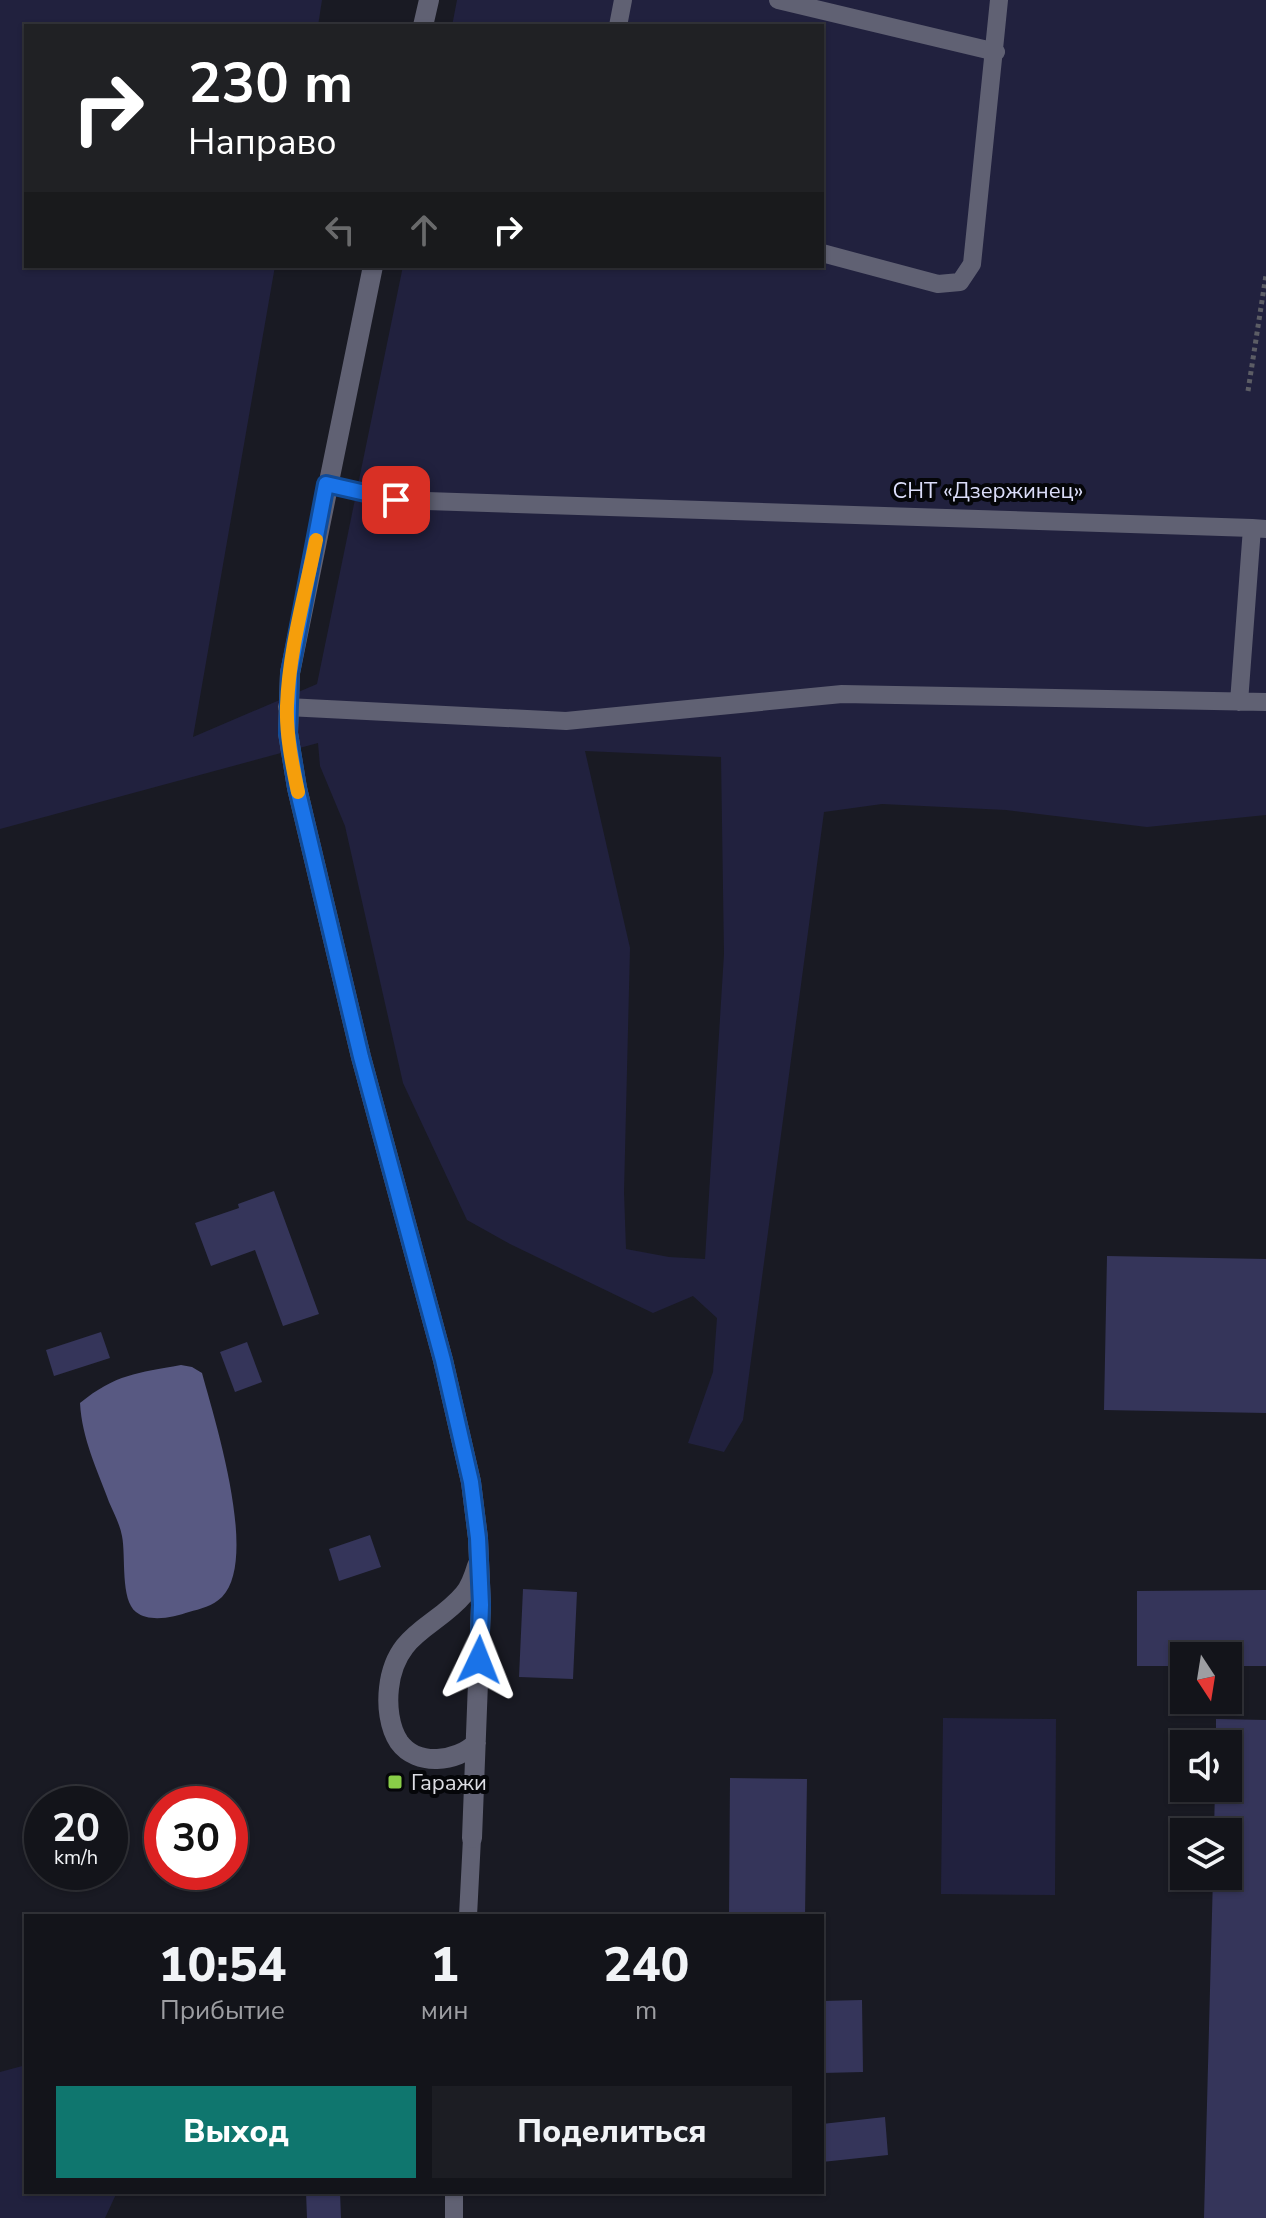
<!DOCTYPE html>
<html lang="ru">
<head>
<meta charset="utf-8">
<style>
	:root { --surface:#13141a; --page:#1c1d23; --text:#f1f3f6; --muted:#9d9ea2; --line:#323339; --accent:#0f766e }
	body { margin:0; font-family:"Nunito Sans",sans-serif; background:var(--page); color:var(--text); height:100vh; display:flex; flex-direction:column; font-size:30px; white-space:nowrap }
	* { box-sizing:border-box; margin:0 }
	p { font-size:26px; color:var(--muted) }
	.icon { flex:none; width:44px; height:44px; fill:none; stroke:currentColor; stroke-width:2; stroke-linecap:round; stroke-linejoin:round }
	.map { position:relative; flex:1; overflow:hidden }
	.panel { position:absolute; left:24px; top:1914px; width:800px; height:280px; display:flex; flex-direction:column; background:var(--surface); border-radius:0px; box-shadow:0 2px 6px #0004,0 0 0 2px var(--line) }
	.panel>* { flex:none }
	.guide { position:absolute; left:24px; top:24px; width:800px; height:244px; border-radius:0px; box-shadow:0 2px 6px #0004,0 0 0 2px var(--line); background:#202124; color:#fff; overflow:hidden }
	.needle { width:52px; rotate:168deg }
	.tools { position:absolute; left:1170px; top:1642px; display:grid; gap:16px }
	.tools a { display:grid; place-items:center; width:72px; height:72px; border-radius:0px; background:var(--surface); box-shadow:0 2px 6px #0004,0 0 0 2px var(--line); font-size:40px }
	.speed { position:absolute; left:24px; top:1786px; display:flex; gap:16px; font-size:40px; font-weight:700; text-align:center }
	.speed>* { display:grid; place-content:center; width:104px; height:104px; border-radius:50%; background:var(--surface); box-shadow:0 2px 6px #0004,0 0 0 2px var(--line); line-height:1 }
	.speed small { font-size:20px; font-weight:400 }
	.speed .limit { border:12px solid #d22; background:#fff; color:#111 }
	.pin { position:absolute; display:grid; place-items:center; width:68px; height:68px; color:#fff; margin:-34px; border-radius:16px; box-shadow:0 4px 12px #0006 }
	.me { position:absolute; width:88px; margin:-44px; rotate:2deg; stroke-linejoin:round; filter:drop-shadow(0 0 6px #0008) }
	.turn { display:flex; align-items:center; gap:28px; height:168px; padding:0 32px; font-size:36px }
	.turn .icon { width:104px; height:104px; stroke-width:2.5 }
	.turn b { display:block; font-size:56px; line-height:68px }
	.lanes { display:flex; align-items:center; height:76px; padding:0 32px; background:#0003; justify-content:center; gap:40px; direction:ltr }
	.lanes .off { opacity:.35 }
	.eta { display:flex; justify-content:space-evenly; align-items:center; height:136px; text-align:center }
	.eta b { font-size:48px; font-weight:800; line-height:56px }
	.action { display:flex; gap:16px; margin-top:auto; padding:16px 32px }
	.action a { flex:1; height:92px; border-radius:0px; background:var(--accent); color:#fff; font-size:32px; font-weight:800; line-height:92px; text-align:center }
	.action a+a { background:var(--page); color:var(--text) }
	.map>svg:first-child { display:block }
	.green { fill:#21213e; fill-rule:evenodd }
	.water { fill:#585982 }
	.building { fill:#35355a }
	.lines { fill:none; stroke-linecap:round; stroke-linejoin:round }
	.path { stroke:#5c5d65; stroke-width:5; stroke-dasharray:4 4; stroke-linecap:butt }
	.service { stroke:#606173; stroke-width:18 }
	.minor { stroke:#606173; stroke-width:20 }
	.route-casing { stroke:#114b97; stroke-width:20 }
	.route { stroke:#1a73e8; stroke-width:14 }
	.slow { stroke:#f59e0b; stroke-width:14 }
	.poi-dot { fill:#89ce48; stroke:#050609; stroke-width:3 }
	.labels { text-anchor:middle; stroke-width:8; stroke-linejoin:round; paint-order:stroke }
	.park-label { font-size:22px; fill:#dbddf9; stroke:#050609 }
	.poi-label { font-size:22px; fill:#dcdde3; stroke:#050609; text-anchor:start }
</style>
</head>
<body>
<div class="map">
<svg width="1266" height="2218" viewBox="0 0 1266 2218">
	<rect width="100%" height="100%" fill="#191a23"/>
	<path class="green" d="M 0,0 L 322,0 L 318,26 L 26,26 L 26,266 L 275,266 L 193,737 L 317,684 L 403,266 L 822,266 L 822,26 L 452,26 L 457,0 L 1266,0 L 1266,815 L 1147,827 L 1006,810 L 882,804 L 824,812 L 743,1420 L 724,1452 L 688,1443 L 713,1372 L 717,1318 L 693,1296 L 653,1313 L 510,1244 L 467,1220 L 403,1083 L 345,826 L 320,766 L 318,743 L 0,829 ZM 585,751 L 721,757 L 724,954 L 705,1259 L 669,1257 L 626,1249 L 624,1192 L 630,948 Z
		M 943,1718 L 1056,1719 L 1055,1895 L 941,1894 Z
		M 26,2065 L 26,2192 L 117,2192 L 105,2218 L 0,2218 L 0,2072 Z"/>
	<path class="water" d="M 181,1365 L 192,1367 L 202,1373 C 215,1421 259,1559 222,1597 C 213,1606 200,1609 189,1612 C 174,1617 150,1623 136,1612 C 120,1600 126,1556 122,1536 C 120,1525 114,1513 109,1502 C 97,1469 82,1439 80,1403 C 116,1374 137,1373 181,1365 Z"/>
	<path class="building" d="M 274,1191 L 319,1314 L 283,1326 L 255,1250 L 211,1266 L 195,1223 L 239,1208 L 238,1204 Z
		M 1107,1256 L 1266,1259 L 1266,1413 L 1104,1410 Z
		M 101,1332 L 110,1358 L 54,1376 L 46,1350 Z
		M 247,1342 L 262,1382 L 235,1392 L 220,1352 Z
		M 370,1535 L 381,1567 L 339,1581 L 329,1549 Z
		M 523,1589 L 577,1592 L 573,1679 L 519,1677 Z
		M 1266,1590 L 1266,1666 L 1228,1666 L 1228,1656 L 1184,1656 L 1184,1666 L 1137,1666 L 1137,1591 Z
		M 1216,1719 L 1266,1720 L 1266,2218 L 1204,2218 L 1213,1876 L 1228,1876 L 1228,1832 L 1214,1832 L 1215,1788 L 1228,1788 L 1228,1744 L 1216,1744 Z
		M 730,1778 L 807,1779 L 805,1916 L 729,1916 Z
		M 862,2000 L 863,2072 L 822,2073 L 822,2001 Z
		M 885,2117 L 888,2155 L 822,2162 L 822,2124 Z
		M 306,2192 L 340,2192 L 341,2218 L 307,2218 Z"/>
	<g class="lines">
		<path class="path" d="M 1248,391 L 1266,275"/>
		<path class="service" d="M 778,0 L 996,52
			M 618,26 L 623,0
			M 822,253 L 938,284 L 960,282 L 972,264 L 999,0
			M 326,484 L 396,500 L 1252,528
			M 1239,702 L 1252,528 L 1266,529
			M 287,707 L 566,721 L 842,694 L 1266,702
			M 468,1916 L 472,1838
			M 454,2218 L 454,2192"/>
		<path class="minor" d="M 423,26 L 429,0
			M 373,266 L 290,673 L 288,733 L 297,788 L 361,1057 L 443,1360 L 471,1482 L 478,1538 L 481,1605 L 472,1838
			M 476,1743 C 457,1762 417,1767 399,1742 C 389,1727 387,1705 389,1688 C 395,1632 436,1628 464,1594 C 471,1586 474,1576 477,1566"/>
	</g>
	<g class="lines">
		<defs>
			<path id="route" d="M 396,500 L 326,484 L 290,673 L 288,733 L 297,788 L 361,1057 L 443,1360 L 471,1482 L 478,1538 L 481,1605 L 479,1660"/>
		</defs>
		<use href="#route" class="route-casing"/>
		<use href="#route" class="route"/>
		<path class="slow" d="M 298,792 C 292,764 286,734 287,706 C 289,650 305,595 316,540"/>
	</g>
	<rect class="poi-dot" x="387" y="1774" width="16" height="16" rx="4"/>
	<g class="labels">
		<g class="park-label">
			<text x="988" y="498">СНТ «Дзержинец»</text>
		</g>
		<g class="poi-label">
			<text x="411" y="1790">Гаражи</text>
		</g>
	</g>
</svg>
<div class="tools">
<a><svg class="needle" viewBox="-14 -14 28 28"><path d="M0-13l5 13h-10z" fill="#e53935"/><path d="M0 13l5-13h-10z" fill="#9d9ea2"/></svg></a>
<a><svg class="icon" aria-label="sound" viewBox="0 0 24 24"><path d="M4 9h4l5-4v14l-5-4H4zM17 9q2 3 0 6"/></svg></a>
<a><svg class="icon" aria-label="layers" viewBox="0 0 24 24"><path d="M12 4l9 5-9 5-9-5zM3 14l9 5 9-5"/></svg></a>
</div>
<div class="speed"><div>20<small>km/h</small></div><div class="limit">30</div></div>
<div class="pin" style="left:396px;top:500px;background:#d93025"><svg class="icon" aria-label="arrive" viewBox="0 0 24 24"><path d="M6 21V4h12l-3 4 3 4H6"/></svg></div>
<svg class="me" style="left:479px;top:1660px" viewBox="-20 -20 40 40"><path d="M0-17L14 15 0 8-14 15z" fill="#1a73e8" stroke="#fff" stroke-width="4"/></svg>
<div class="guide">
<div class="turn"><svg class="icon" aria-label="right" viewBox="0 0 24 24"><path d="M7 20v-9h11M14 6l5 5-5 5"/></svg><div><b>230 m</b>Направо</div></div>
<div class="lanes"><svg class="icon off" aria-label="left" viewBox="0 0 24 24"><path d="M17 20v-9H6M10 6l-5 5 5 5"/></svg><svg class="icon off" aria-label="ahead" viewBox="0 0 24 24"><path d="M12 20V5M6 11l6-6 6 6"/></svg><svg class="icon" aria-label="right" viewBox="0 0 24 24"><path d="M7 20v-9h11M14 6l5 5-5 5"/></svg></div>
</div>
<section class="panel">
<div class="eta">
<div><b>10:54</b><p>Прибытие</p></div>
<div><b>1</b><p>мин</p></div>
<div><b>240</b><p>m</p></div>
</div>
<div class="action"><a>Выход</a><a>Поделиться</a></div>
</section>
</div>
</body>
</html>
